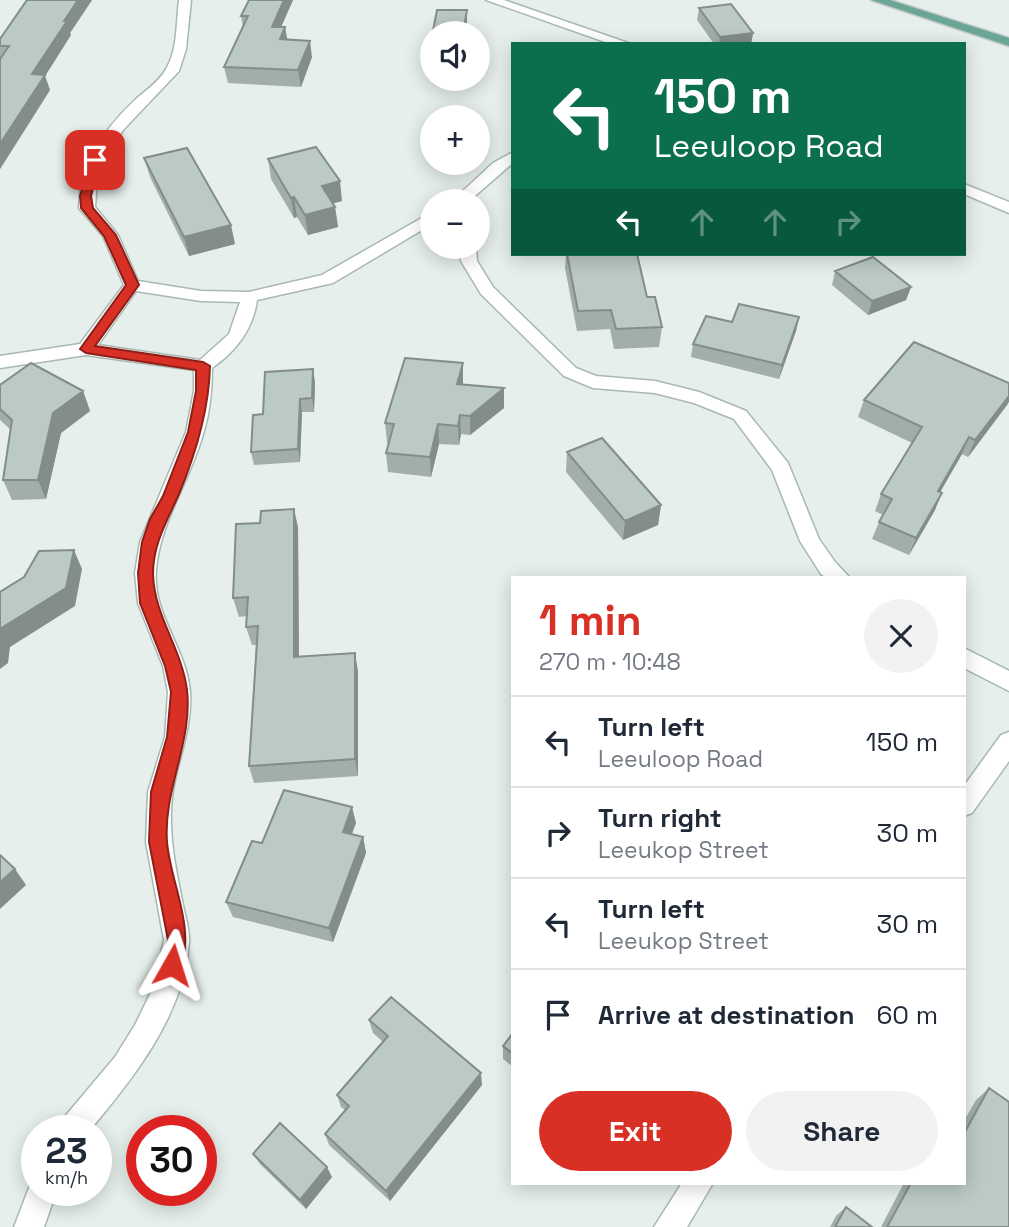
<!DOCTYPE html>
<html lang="en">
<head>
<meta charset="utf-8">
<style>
	:root { --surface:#fff; --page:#f2f2f3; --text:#1f2937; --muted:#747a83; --line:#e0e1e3; --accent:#d93025 }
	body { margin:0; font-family:"Space Grotesk",sans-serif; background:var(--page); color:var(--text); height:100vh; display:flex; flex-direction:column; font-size:26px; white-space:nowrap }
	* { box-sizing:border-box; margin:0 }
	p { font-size:23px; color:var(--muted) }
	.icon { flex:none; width:38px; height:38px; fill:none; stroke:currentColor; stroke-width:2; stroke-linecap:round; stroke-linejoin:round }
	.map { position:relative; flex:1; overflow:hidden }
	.drawer { position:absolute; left:511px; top:576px; width:455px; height:609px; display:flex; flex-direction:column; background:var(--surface); border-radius:0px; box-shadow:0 4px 18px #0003 }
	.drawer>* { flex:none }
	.top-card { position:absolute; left:511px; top:42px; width:455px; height:214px; border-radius:0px; box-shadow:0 4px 18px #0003; background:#0b6e4f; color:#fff; overflow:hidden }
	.tools { position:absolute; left:420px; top:21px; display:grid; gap:14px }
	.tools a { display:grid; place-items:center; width:70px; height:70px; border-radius:50%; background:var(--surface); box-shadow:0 4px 18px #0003; font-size:35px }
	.speed { position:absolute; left:21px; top:1115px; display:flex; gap:14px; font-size:35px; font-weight:700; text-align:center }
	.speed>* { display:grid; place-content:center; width:91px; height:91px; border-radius:50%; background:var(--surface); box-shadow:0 4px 18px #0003; line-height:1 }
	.speed small { font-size:18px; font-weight:400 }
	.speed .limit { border:10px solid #d22; background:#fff; color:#111 }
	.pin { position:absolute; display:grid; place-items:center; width:60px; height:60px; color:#fff; margin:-30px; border-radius:14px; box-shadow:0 4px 10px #0006 }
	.me { position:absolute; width:77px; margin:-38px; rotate:6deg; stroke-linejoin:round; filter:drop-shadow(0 0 5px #0008) }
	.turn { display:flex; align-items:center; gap:24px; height:147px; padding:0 28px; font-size:32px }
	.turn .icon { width:91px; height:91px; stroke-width:2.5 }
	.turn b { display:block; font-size:49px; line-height:60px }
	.lanes { display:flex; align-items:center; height:66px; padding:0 28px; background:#0003; justify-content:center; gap:35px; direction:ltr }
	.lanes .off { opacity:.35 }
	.round { display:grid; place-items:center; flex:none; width:74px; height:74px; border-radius:37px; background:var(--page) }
	.head { display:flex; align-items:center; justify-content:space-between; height:119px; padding:0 28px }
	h1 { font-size:42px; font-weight:600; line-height:52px; color:var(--accent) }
	.primary-button { display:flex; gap:14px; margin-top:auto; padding:14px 28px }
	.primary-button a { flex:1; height:80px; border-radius:42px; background:var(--accent); color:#fff; font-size:28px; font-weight:600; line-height:80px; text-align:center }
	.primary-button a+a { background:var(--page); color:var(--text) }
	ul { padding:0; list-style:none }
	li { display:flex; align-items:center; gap:21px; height:91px; padding:0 28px; border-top:2px solid var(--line) }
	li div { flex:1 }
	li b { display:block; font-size:26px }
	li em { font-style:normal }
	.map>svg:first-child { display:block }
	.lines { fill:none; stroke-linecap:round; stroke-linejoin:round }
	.street-casing { stroke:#a8b8b2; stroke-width:3 }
	.primary-casing { stroke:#c2cac8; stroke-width:3 }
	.street { fill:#fff; fill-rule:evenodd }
	.primary { fill:#6aa596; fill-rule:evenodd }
	.wall { fill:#a1aea9 }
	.shaded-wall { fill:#838d89 }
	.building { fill:#bbcac4; stroke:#838d89; stroke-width:2 }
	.route { fill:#d93025; stroke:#8d1f18; stroke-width:2 }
</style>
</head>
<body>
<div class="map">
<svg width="1009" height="1227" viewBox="0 0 1009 1227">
	<rect width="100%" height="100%" fill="#e6efeb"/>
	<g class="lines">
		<defs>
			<path id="street" d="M 179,0 L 191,0 L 186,49 L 179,71 L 124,129 L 108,151 L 97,179 L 95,207 L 118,235 L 138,281 L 201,291 L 249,292 L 322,275 L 427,215 L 432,213 L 432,224 L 333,283 L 257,300 C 253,330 236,351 212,368 C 212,389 210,411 204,431 C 191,479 160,521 156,570 C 152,614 187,649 190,692 C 193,733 172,770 171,811 C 170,842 176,870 182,900 C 184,913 190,929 189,942 C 184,1015 135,1076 90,1130 L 58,1130 L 62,1120 L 115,1057 L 135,1025 L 153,988 L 164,940 L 146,842 L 148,792 L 165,737 L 168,692 L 163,666 L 138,603 L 135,573 L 140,542 L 186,432 L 194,391 L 194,370 L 86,355 L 0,368 L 0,356 L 80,344 L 124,285 L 103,236 L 79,208 C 79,165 104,129 135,100 C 146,90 159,82 166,69 C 178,49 176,23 179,0 ZM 136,291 L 201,301 L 240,302 L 229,334 L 200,360 L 98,345 Z
				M 486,0 L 504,0 L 631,44 L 611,44 Z
				M 513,152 L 513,163 L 469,201 L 452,201 L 493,163 Z
				M 964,184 L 1009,202 L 1009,213 L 964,194 Z
				M 460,247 L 476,247 L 477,261 L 493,287 L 576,368 L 596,376 L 655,381 L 699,392 L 746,411 L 788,463 L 819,539 L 835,562 L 850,578 L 826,578 L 821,574 L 800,541 L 772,470 L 734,419 L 694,403 L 655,393 L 593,388 L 564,376 L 481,294 L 461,261 Z
				M 964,648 L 1009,671 L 1009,691 L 964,668 Z
				M 1009,732 L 1009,761 L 972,813 L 964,816 L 964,786 L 1001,735 Z
				M 37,1178 L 37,1190 L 57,1190 L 44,1227 L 14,1227 L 32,1180 Z
				M 682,1183 L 713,1183 L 687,1227 L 654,1227 Z"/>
			<path id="primary" d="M 871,0 L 890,0 L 1009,38 L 1009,46 Z"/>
		</defs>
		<use href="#street" class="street-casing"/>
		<use href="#primary" class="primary-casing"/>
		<use href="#street" class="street"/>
		<use href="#primary" class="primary"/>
	</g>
	<path class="wall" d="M 27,0 L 92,0 L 70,33 L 71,35 L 45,76 L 50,90 L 0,169 L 0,39 Z
		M 249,0 L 293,0 L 281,27 L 285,27 L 287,40 L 312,57 L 301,87 L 228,83 L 224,67 L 243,27 L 241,16 Z
		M 699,8 L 753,33 L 751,44 L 714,44 L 697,20 Z
		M 437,10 L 467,10 L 467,23 L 466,33 L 432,33 L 432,54 L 431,54 L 431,41 Z
		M 144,158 L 235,244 L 189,256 L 150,177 Z
		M 268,159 L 342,201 L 333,203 L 335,207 L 338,227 L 308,235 L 297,217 L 294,218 L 271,179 Z
		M 566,254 L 637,254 L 647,297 L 662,327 L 659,347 L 614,349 L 610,329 L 577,331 L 565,268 Z
		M 835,271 L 911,287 L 906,300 L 868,315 L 832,285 Z
		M 799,317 L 796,331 L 779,379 L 691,357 L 693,344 L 732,322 Z
		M 463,363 L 463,384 L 504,408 L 470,435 L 461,434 L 459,445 L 439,444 L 431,477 L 388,472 L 386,453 L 388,443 L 387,442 L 385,423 Z
		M 313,369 L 315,383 L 314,412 L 302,412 L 300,462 L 254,465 L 251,452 L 263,414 Z
		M 0,385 L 83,391 L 90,411 L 61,433 L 46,499 L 12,500 L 3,480 L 11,430 L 0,420 Z
		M 864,400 L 1008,404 L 968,457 L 962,454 L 940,492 L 935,510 L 909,555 L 872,539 L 879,522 L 883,515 L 875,511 L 881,494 L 912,443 L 858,417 Z
		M 567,452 L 661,505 L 658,525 L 623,540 L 566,472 Z
		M 294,509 L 298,528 L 299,657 L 358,671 L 358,776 L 254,783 L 249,766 L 256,645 L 252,645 L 246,627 L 247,616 L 239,617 L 233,598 L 260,523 Z
		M 356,823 L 352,834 L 363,837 L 366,853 L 333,942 L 233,917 L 226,902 L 262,843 Z
		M 369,1020 L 482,1085 L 390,1201 L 329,1145 L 325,1134 L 345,1110 L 341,1107 L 337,1095 L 383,1042 L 373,1033 Z
		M 513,1033 L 513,1067 L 503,1059 L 503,1046 Z
		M 989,1088 L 1009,1227 L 881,1227 L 904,1183 L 964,1183 L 964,1121 L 976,1100 Z
		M 253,1154 L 332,1177 L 306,1209 L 260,1164 Z
		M 846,1207 L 872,1227 L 830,1227 L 836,1216 Z"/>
	<path class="shaded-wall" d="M 78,0 L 92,0 L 70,33 L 71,35 L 45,76 L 50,90 L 0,169 L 0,144 L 32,74 L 64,21 Z
		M 284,0 L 293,0 L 274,43 L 272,27 Z
		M 467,10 L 467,23 L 466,33 L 463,33 Z
		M 285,27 L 288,43 L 280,39 Z
		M 753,33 L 751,44 L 719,44 L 720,37 Z
		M 310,41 L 312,57 L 301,87 L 298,70 Z
		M 340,181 L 342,201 L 324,206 L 322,186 Z
		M 294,197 L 297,217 L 294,218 L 291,198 Z
		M 335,207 L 338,227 L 308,235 L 305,215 Z
		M 231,225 L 235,244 L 189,256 L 184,237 Z
		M 911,287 L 906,300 L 868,315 L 872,301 Z
		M 799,317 L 796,331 L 779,379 L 782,365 Z
		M 463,363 L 463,382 L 458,403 L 457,384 Z
		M 313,369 L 315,383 L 314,412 L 312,398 Z
		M 504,388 L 504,408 L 470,435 L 470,416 Z
		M 83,391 L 90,411 L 61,433 L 46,499 L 38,480 L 53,413 Z
		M 1009,396 L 1009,402 L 968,457 L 975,440 Z
		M 300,399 L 302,412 L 300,462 L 298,449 Z
		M 460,415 L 461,434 L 459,445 L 458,426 Z
		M 438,424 L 439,444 L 431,477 L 430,457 Z
		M 969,437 L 962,454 L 931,508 L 938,491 Z
		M 942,493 L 935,510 L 909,555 L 916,538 Z
		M 661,505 L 658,525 L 623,540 L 625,521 Z
		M 294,509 L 298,528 L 299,675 L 294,657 Z
		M 74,550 L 82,569 L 75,606 L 10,647 L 8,663 L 0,669 L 0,629 Z
		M 355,653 L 358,671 L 358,776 L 355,759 Z
		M 352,807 L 356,823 L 346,848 L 343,832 Z
		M 363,837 L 366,853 L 333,942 L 329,928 Z
		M 15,869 L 26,885 L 0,909 L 0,882 Z
		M 481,1073 L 482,1085 L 390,1201 L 386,1191 Z
		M 327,1167 L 332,1177 L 306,1209 L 300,1200 Z"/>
	<path class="building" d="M 27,0 L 78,0 L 64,21 L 67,21 L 32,74 L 45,75 L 0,144 L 0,59 L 9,46 L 0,46 L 0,39 Z
		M 249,0 L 284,0 L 272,27 L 285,27 L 280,39 L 310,41 L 298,70 L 224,67 L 248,16 L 241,16 Z
		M 731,4 L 753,33 L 720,37 L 699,8 Z
		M 437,10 L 467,10 L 463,33 L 432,33 L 432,41 L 431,41 Z
		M 316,147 L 340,181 L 322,186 L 335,207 L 305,215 L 294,197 L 291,198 L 268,159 Z
		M 187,148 L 231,225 L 184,237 L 144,158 Z
		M 567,254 L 637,254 L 647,297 L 655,297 L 662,327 L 616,329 L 611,310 L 578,311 Z
		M 873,257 L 911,287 L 872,301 L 835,271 Z
		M 739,304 L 799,317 L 782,365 L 693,344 L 706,316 L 732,322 Z
		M 914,342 L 1009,383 L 1009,396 L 975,440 L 969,437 L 938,491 L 942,493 L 916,538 L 879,522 L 892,499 L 881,494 L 922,427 L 864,400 Z
		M 405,358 L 463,363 L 457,384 L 504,388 L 470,416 L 460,415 L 458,426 L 438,424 L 430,457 L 386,453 L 394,424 L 385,423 Z
		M 31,363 L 83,391 L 53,413 L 38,480 L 3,480 L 12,420 L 0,409 L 0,385 Z
		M 313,369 L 312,398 L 300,399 L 298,449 L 251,452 L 253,415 L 263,414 L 265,372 Z
		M 602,438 L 661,505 L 625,521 L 567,452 Z
		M 294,509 L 294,657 L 355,653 L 355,759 L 249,766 L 258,626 L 246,627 L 248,597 L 233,598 L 236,524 L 260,523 L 261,511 Z
		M 74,550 L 66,588 L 0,629 L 0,592 L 24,577 L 39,551 Z
		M 284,790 L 352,807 L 343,832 L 363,837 L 329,928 L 226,902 L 252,841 L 262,843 Z
		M 0,855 L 15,869 L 0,882 Z
		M 391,997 L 481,1073 L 386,1191 L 325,1134 L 349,1106 L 337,1095 L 388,1036 L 369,1020 Z
		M 513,1033 L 513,1054 L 503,1046 Z
		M 989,1088 L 1009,1102 L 1009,1227 L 887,1227 L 911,1183 L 964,1183 L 964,1129 L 966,1130 Z
		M 280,1123 L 327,1167 L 300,1200 L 253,1154 Z
		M 846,1207 L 872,1227 L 835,1227 Z"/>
	<path class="route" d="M 95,157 L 101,160 L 91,196 L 93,208 L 116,235 L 139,285 L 95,346 L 203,362 L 210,366 C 209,411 196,453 179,494 C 167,521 153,544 153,574 C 154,616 182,649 187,690 C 193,741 163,790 167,842 C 171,886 197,929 179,972 L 172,974 L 165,972 L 162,965 L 168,940 L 149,842 L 151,792 L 167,737 L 171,692 L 165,666 L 140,603 L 138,573 L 142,542 L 150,519 L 163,496 L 188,432 L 196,391 L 196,370 L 86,353 L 80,349 L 126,285 L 104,236 L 81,208 L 80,196 L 90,160 Z"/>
</svg>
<div class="tools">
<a><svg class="icon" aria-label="sound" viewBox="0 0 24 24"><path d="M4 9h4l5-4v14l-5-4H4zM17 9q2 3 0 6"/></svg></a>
<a>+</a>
<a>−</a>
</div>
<div class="speed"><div>23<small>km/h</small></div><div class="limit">30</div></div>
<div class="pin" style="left:95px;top:160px;background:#d93025"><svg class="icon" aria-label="arrive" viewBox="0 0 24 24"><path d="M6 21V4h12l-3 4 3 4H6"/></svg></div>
<svg class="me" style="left:172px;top:965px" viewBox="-20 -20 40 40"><path d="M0-17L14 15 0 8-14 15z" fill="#d93025" stroke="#fff" stroke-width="4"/></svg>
<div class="top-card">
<div class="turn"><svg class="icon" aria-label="left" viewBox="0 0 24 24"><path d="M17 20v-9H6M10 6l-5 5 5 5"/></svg><div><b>150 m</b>Leeuloop Road</div></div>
<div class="lanes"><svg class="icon" aria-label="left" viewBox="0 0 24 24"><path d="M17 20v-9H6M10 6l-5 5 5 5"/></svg><svg class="icon off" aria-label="ahead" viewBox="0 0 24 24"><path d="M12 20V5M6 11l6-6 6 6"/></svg><svg class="icon off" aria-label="ahead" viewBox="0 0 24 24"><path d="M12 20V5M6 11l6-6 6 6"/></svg><svg class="icon off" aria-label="right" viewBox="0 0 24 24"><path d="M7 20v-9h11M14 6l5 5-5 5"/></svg></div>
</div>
<section class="drawer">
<div class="head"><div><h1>1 min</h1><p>270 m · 10:48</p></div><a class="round"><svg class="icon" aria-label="close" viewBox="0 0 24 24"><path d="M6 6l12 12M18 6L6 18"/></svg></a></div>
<ul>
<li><svg class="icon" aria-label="left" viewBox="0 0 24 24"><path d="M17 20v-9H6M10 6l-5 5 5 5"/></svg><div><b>Turn left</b><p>Leeuloop Road</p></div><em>150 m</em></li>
<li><svg class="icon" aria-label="right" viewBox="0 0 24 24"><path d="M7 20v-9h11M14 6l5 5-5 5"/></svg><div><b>Turn right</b><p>Leeukop Street</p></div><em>30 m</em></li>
<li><svg class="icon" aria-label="left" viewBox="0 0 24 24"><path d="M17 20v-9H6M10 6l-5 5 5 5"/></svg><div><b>Turn left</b><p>Leeukop Street</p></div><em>30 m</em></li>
<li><svg class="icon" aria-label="arrive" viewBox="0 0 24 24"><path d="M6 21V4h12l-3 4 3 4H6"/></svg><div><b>Arrive at destination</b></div><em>60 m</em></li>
</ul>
<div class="primary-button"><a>Exit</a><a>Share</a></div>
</section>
</div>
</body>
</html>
